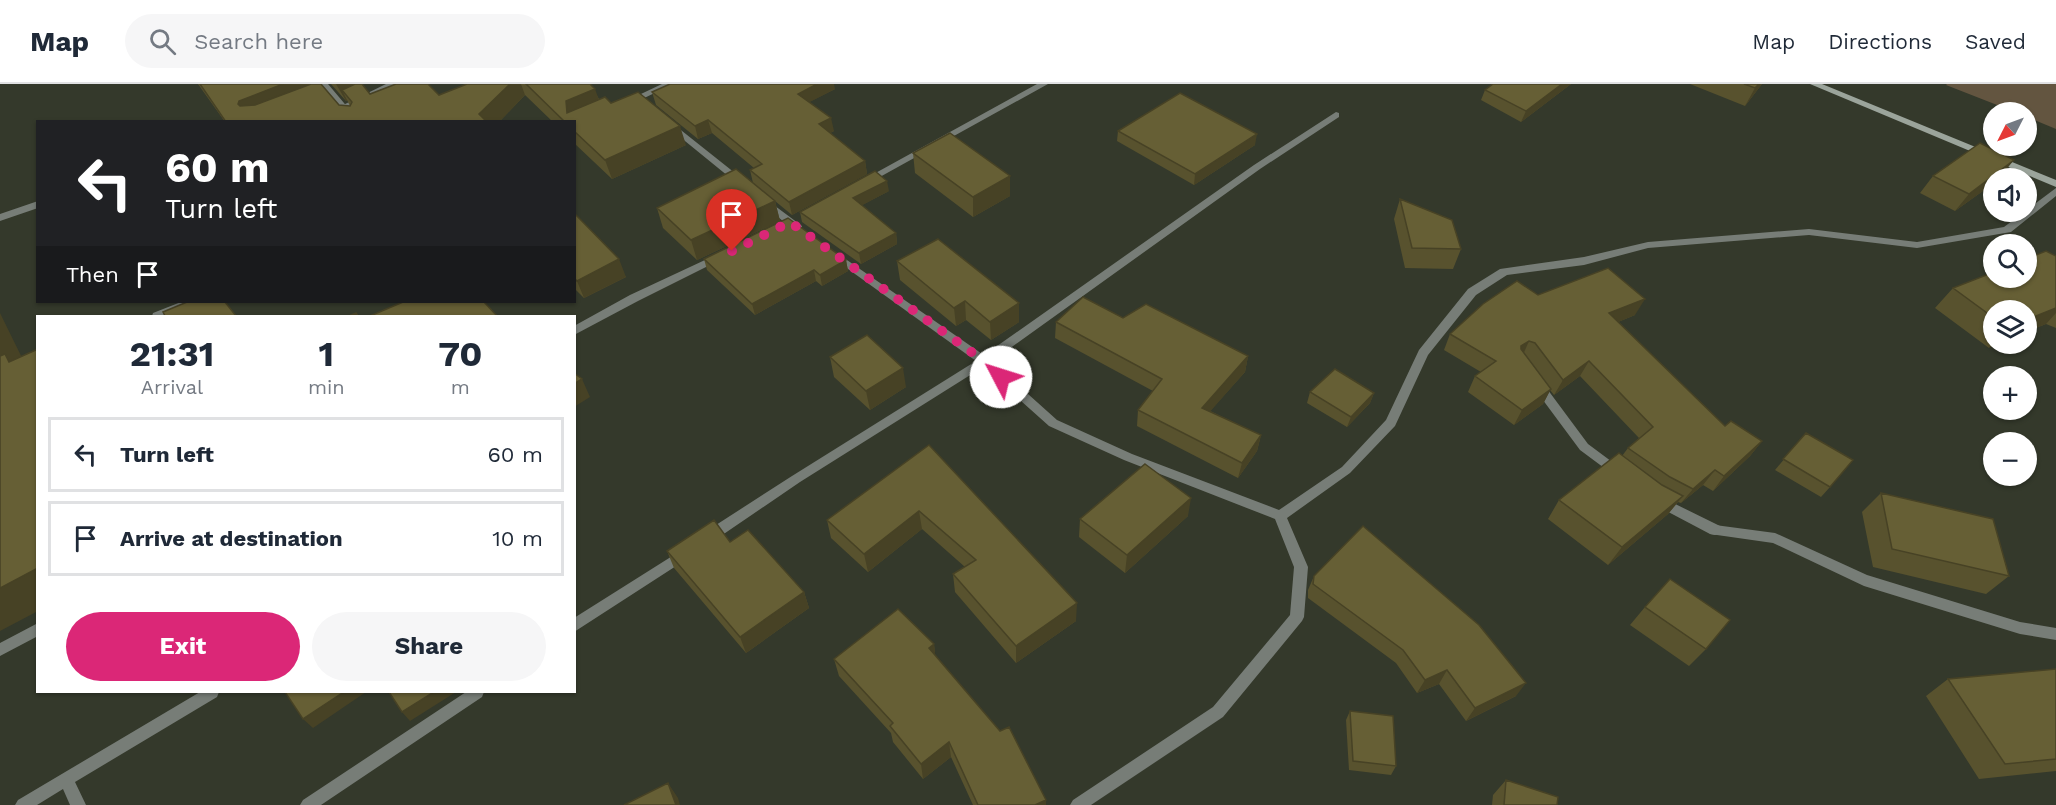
<!DOCTYPE html>
<html lang="en">
<head>
<meta charset="utf-8">
<style>
	:root { --surface:#fff; --page:#f6f6f7; --text:#1f2937; --muted:#747a83; --line:#e0e1e3; --accent:#db2777 }
	body { margin:0; font-family:"Work Sans",sans-serif; background:var(--page); color:var(--text); height:100vh; display:flex; flex-direction:column; font-size:22px; white-space:nowrap }
	* { box-sizing:border-box; margin:0 }
	p { font-size:20px; color:var(--muted) }
	.icon { flex:none; width:33px; height:33px; fill:none; stroke:currentColor; stroke-width:2; stroke-linecap:round; stroke-linejoin:round }
	.map { position:relative; flex:1; overflow:hidden }
	.side { position:absolute; left:36px; top:231px; width:540px; height:378px; display:flex; flex-direction:column; background:var(--surface); border-radius:0px; box-shadow:0 2px 4px #0004 }
	.side>* { flex:none }
	.top-card { position:absolute; left:36px; top:36px; width:540px; height:183px; border-radius:0px; box-shadow:0 2px 4px #0004; background:#202124; color:#fff; overflow:hidden }
	.needle { width:39px; rotate:228deg }
	.tools { position:absolute; left:1983px; top:18px; display:grid; gap:12px }
	.tools a { display:grid; place-items:center; width:54px; height:54px; border-radius:50%; background:var(--surface); box-shadow:0 2px 4px #0004; font-size:30px }
	.pin { position:absolute; display:grid; place-items:center; width:51px; height:51px; color:#fff; margin:-62px -26px; border-radius:50% 50% 50% 0; rotate:-45deg; box-shadow:0 0 6px #0007 }
	.pin .icon { rotate:45deg }
	.me { position:absolute; width:66px; margin:-33px; rotate:310deg; stroke-linejoin:round; filter:drop-shadow(0 0 4px #0008) }
	.turn { display:flex; align-items:center; gap:21px; height:126px; padding:0 30px; font-size:27px }
	.turn .icon { width:78px; height:78px; stroke-width:2.5 }
	.turn b { display:block; font-size:42px; line-height:51px }
	.then { display:flex; align-items:center; height:57px; padding:0 30px; background:#0003; gap:12px; font-size:22px }
	.eta { display:flex; justify-content:space-evenly; align-items:center; height:102px; text-align:center }
	.eta b { font-size:36px; font-weight:700; line-height:42px }
	.primary-button { display:flex; gap:12px; margin-top:auto; padding:12px 30px }
	.primary-button a { flex:1; height:69px; border-radius:36px; background:var(--accent); color:#fff; font-size:24px; font-weight:700; line-height:69px; text-align:center }
	.primary-button a+a { background:var(--page); color:var(--text) }
	ul { padding:0; list-style:none }
	li { display:flex; align-items:center; gap:18px; height:75px; margin:0 12px 9px; padding:0 18px; border:3px solid var(--line); border-radius:0px }
	li div { flex:1 }
	li b { display:block; font-size:22px }
	li em { font-style:normal }
	header { display:flex; align-items:center; gap:36px; box-sizing:border-box; height:84px; padding:0 30px; background:var(--surface); border-bottom:2px solid var(--line) }
	header strong { font-size:28px }
	nav { display:flex; gap:33px; margin-inline-start:auto; font-size:21px }
	.search { width:420px; height:54px; background:var(--page); display:flex; align-items:center; gap:15px; box-sizing:border-box; padding:0 21px; border-radius:33px; color:var(--muted); font-size:22px }
	.map>svg:first-child { display:block }
	.green { fill:#635540 }
	.lines { fill:none; stroke-linecap:round; stroke-linejoin:round }
	.service { fill:#777d77; fill-rule:evenodd }
	.minor { fill:#777d77; fill-rule:evenodd }
	.secondary { fill:#9ba49b; fill-rule:evenodd }
	.wall { fill:#58522e }
	.shaded-wall { fill:#474225 }
	.building { fill:#665f35; stroke:#474225; stroke-width:1.5 }
	.route { stroke:#db2777; stroke-width:10; stroke-dasharray:0 18 }
</style>
</head>
<body>
<header>
<strong>Map</strong>
<div class="search"><svg class="icon" aria-label="search" viewBox="0 0 24 24"><circle cx="10" cy="10" r="6"/><path d="M15 15l6 6"/></svg>Search here</div>
<nav><a>Map</a><a>Directions</a><a>Saved</a></nav>
</header>
<div class="map">
<svg width="2056" height="721" viewBox="0 0 2056 721">
	<rect width="100%" height="100%" fill="#34392b"/>
	<path class="green" d="M 1947,0 L 2056,0 L 2056,45 L 2027,33 L 2026,28 L 2015,28 L 1946,1 Z"/>
	<g class="lines">
		<path class="service" d="M 386,0 L 397,0 L 347,25 L 344,26 L 339,23 Z
			M 1037,0 L 1048,0 L 869,99 L 866,100 L 861,97 Z
			M 1336,28 L 1339,29 L 1339,33 L 1260,85 L 988,280 L 980,280 L 978,277 L 980,274 L 1254,81 Z
			M 720,169 L 725,172 L 724,174 L 638,217 L 574,251 L 574,242 L 630,211 Z
			M 1715,441 L 1775,449 L 1867,491 L 2020,538 L 2056,544 L 2056,556 L 2020,550 L 1864,502 L 1773,459 L 1710,450 L 1709,446 L 1710,442 Z
			M 38,539 L 38,552 L 0,572 L 0,559 Z"/>
		<path class="minor" d="M 319,0 L 328,0 L 360,38 L 351,38 Z
			M 662,0 L 673,0 L 632,20 L 626,20 L 624,18 Z
			M 672,39 L 745,97 L 745,101 L 739,101 L 669,44 L 669,40 Z
			M 2056,104 L 2056,112 L 2011,148 L 1917,164 L 1809,151 L 1648,164 L 1584,181 L 1507,191 L 1476,211 L 1428,271 L 1395,342 L 1350,389 L 1287,434 L 1308,483 L 1304,533 L 1302,537 L 1223,633 L 1091,721 L 1070,721 L 1073,716 L 1213,623 L 1290,531 L 1294,483 L 1275,435 L 1124,376 L 1049,342 L 983,283 L 800,398 L 712,458 L 707,459 L 702,458 L 701,454 L 702,450 L 792,392 L 976,277 L 830,172 L 829,170 L 834,167 L 988,274 L 1057,336 L 1132,370 L 1279,426 L 1342,383 L 1386,336 L 1419,266 L 1468,205 L 1500,185 L 1584,173 L 1648,158 L 1809,145 L 1917,158 L 2004,143 Z
			M 767,116 L 802,142 L 802,146 L 794,146 L 763,121 L 763,117 Z
			M 38,117 L 38,124 L 0,137 L 0,130 Z
			M 181,218 L 195,218 L 194,221 L 166,232 L 152,232 L 153,229 Z
			M 1538,297 L 1542,298 L 1588,360 L 1623,386 L 1625,389 L 1623,392 L 1615,392 L 1580,366 L 1534,304 L 1532,301 L 1534,298 Z
			M 1661,413 L 1720,442 L 1721,446 L 1720,450 L 1715,451 L 1710,450 L 1657,422 L 1655,418 L 1657,414 Z
			M 685,464 L 690,465 L 691,469 L 690,473 L 574,548 L 574,534 Z
			M 200,608 L 219,608 L 217,613 L 75,698 L 86,721 L 70,721 L 63,705 L 37,721 L 15,721 L 18,716 Z
			M 466,608 L 484,608 L 482,613 L 321,721 L 300,721 L 303,716 Z"/>
		<path class="secondary" d="M 1810,0 L 1822,0 L 2056,96 L 2056,103 Z"/>
	</g>
	<path class="wall" d="M 198,0 L 321,0 L 339,21 L 350,22 L 347,16 L 346,17 L 331,0 L 362,0 L 370,10 L 439,11 L 467,0 L 590,0 L 599,15 L 611,19 L 686,61 L 612,95 L 574,59 L 574,38 L 553,38 L 525,11 L 499,38 L 225,38 Z
		M 1493,0 L 1571,0 L 1521,38 L 1481,16 L 1485,6 Z
		M 1690,0 L 1762,0 L 1745,22 Z
		M 835,5 L 809,18 L 834,47 L 830,49 L 865,77 L 867,90 L 792,131 L 775,117 L 780,137 L 697,176 L 663,144 L 657,124 L 753,99 L 750,86 L 754,84 L 712,49 L 698,55 L 656,21 L 652,8 Z
		M 1118,47 L 1255,61 L 1194,101 L 1117,57 Z
		M 913,69 L 1010,92 L 1010,112 L 973,133 L 915,89 Z
		M 1933,92 L 2000,93 L 1999,94 L 1994,94 L 1994,99 L 1955,127 L 1920,109 Z
		M 889,107 L 862,121 L 896,149 L 897,160 L 861,180 L 802,138 L 800,128 Z
		M 1400,115 L 1461,165 L 1453,185 L 1405,184 L 1394,135 Z
		M 574,129 L 626,193 L 584,214 L 574,204 Z
		M 2056,172 L 2056,244 L 2046,240 L 2026,248 L 2026,226 L 1994,226 L 1994,260 L 1989,264 L 1935,224 L 1953,204 Z
		M 704,175 L 846,176 L 848,187 L 822,202 L 816,197 L 755,231 L 707,186 Z
		M 897,177 L 1019,219 L 1019,238 L 991,256 L 966,236 L 956,242 L 900,196 Z
		M 1538,211 L 1635,231 L 1618,238 L 1725,342 L 1762,357 L 1750,372 L 1713,407 L 1703,401 L 1681,419 L 1678,418 L 1668,430 L 1608,481 L 1548,435 L 1559,416 L 1622,372 L 1628,364 L 1639,354 L 1580,292 L 1554,311 L 1550,306 L 1543,320 L 1514,341 L 1468,308 L 1475,292 L 1481,288 L 1444,266 L 1450,250 Z
		M 1123,234 L 1248,272 L 1245,288 L 1210,327 L 1261,351 L 1257,367 L 1238,394 L 1137,342 L 1138,326 L 1153,307 L 1055,254 L 1056,238 Z
		M 830,273 L 906,303 L 870,326 L 834,293 Z
		M 1310,308 L 1374,309 L 1370,319 L 1347,343 L 1307,319 Z
		M 1806,349 L 1830,403 L 1821,413 L 1775,386 Z
		M 929,361 L 1076,537 L 1016,579 L 955,508 L 953,490 L 965,483 L 922,445 L 868,488 L 831,454 L 827,436 Z
		M 1881,409 L 2009,492 L 1986,510 L 1873,483 L 1862,428 Z
		M 1188,432 L 1125,489 L 1079,453 L 1080,435 Z
		M 730,458 L 804,508 L 809,524 L 746,569 L 674,484 L 667,467 Z
		M 1314,492 L 1516,612 L 1466,637 L 1439,600 L 1417,609 L 1396,579 L 1308,514 L 1308,506 Z
		M 1645,523 L 1706,565 L 1689,582 L 1630,541 Z
		M 934,560 L 935,571 L 1046,716 L 1046,721 L 973,721 L 951,673 L 923,695 L 893,658 L 891,649 L 839,592 L 834,575 Z
		M 2056,585 L 2056,687 L 1979,695 L 1926,612 L 1948,595 Z
		M 1350,627 L 1396,682 L 1391,691 L 1349,686 L 1346,636 Z
		M 1506,696 L 1557,721 L 1492,721 L 1493,711 Z"/>
	<path class="shaded-wall" d="M 283,0 L 318,0 L 251,36 L 238,20 L 239,17 Z
		M 336,0 L 359,0 L 342,6 L 347,16 L 346,17 Z
		M 510,0 L 521,0 L 525,11 L 499,38 L 483,38 L 479,30 Z
		M 817,0 L 834,0 L 835,5 L 800,23 L 798,10 Z
		M 1562,0 L 1571,0 L 1521,38 L 1526,27 Z
		M 1759,0 L 1762,0 L 1745,22 L 1755,4 Z
		M 595,5 L 602,24 L 567,29 L 566,17 Z
		M 831,34 L 834,47 L 821,53 L 819,40 Z
		M 708,36 L 712,49 L 698,55 L 695,42 Z
		M 680,42 L 686,61 L 612,95 L 605,76 Z
		M 1257,50 L 1255,61 L 1194,101 L 1195,90 Z
		M 2014,76 L 2000,93 L 1999,94 L 1994,94 L 1994,99 L 1955,127 L 1969,110 Z
		M 865,77 L 867,90 L 792,131 L 789,118 Z
		M 1010,92 L 1010,112 L 973,133 L 973,113 Z
		M 887,97 L 889,107 L 855,125 L 853,114 Z
		M 775,117 L 780,137 L 697,176 L 691,156 Z
		M 896,149 L 897,160 L 861,180 L 859,169 Z
		M 619,175 L 626,193 L 584,214 L 577,197 Z
		M 846,176 L 848,187 L 822,202 L 820,191 Z
		M 814,186 L 816,197 L 755,231 L 752,220 Z
		M 1645,215 L 1635,231 L 1601,245 L 1609,229 Z
		M 965,217 L 966,236 L 956,242 L 954,224 Z
		M 1019,219 L 1019,238 L 991,256 L 990,238 Z
		M 2056,224 L 2056,229 L 2046,240 L 2026,248 L 2026,236 Z
		M 0,229 L 28,286 L 0,299 Z
		M 1529,257 L 1522,273 L 1514,277 L 1521,262 Z
		M 1994,259 L 1994,260 L 1999,260 L 1989,264 Z
		M 1248,272 L 1245,288 L 1200,339 L 1202,324 Z
		M 1589,277 L 1580,292 L 1554,311 L 1563,296 Z
		M 903,284 L 906,303 L 870,326 L 866,307 Z
		M 582,295 L 590,313 L 574,323 L 574,300 Z
		M 1551,305 L 1543,320 L 1514,341 L 1522,326 Z
		M 1374,309 L 1370,319 L 1347,343 L 1351,333 Z
		M 1261,351 L 1257,367 L 1238,394 L 1242,379 Z
		M 1762,357 L 1750,372 L 1713,407 L 1724,392 Z
		M 1715,386 L 1703,401 L 1681,419 L 1693,405 Z
		M 1683,412 L 1668,430 L 1608,481 L 1622,463 Z
		M 1191,414 L 1188,432 L 1125,489 L 1127,471 Z
		M 919,427 L 922,445 L 868,488 L 864,470 Z
		M 38,484 L 38,527 L 0,547 L 0,504 Z
		M 804,508 L 809,524 L 746,569 L 740,553 Z
		M 1077,519 L 1076,537 L 1016,579 L 1016,562 Z
		M 934,560 L 936,577 L 929,564 Z
		M 1447,586 L 1439,600 L 1417,609 L 1425,596 Z
		M 1526,599 L 1516,612 L 1466,637 L 1475,624 Z
		M 344,608 L 366,608 L 313,644 L 303,635 Z
		M 434,608 L 456,608 L 410,637 L 402,628 Z
		M 949,658 L 951,673 L 923,695 L 921,680 Z
		M 668,699 L 678,714 L 680,721 L 676,721 Z
		M 1046,716 L 1046,721 L 1035,721 Z"/>
	<path class="building" d="M 200,0 L 283,0 L 239,17 L 238,20 L 240,22 L 255,21 L 311,0 L 321,0 L 339,21 L 350,22 L 352,18 L 342,6 L 355,0 L 362,0 L 370,10 L 396,0 L 428,0 L 439,11 L 467,0 L 510,0 L 479,30 L 487,38 L 226,38 Z
		M 526,0 L 590,0 L 595,5 L 566,17 L 567,29 L 605,13 L 611,19 L 638,8 L 680,42 L 605,76 L 574,47 L 574,38 L 565,38 Z
		M 670,0 L 817,0 L 798,10 L 831,34 L 819,40 L 865,77 L 789,118 L 750,86 L 762,80 L 708,36 L 695,42 L 652,8 Z
		M 1493,0 L 1562,0 L 1526,27 L 1485,6 Z
		M 1744,0 L 1759,0 L 1755,4 Z
		M 1180,9 L 1257,50 L 1195,90 L 1118,47 Z
		M 950,49 L 1010,92 L 973,113 L 913,69 Z
		M 1980,59 L 2014,76 L 1969,110 L 1933,92 Z
		M 736,85 L 775,117 L 691,156 L 657,124 Z
		M 875,87 L 887,97 L 853,114 L 896,149 L 859,169 L 800,128 Z
		M 1400,115 L 1452,136 L 1461,165 L 1412,164 Z
		M 574,129 L 619,175 L 577,197 L 574,194 Z
		M 788,134 L 846,176 L 820,191 L 814,186 L 752,220 L 704,175 Z
		M 938,155 L 1019,219 L 990,238 L 965,217 L 954,224 L 897,177 Z
		M 2046,167 L 2056,172 L 2056,224 L 2026,236 L 2026,226 L 1994,226 L 1994,234 L 1953,204 L 1994,188 L 1994,194 L 2026,194 L 2026,175 Z
		M 1608,184 L 1645,215 L 1609,229 L 1725,342 L 1731,337 L 1762,357 L 1724,392 L 1715,386 L 1693,405 L 1670,393 L 1628,364 L 1653,343 L 1589,277 L 1563,296 L 1535,259 L 1529,257 L 1521,262 L 1521,265 L 1551,305 L 1522,326 L 1475,292 L 1496,277 L 1450,250 L 1483,220 L 1517,197 L 1538,211 Z
		M 1083,213 L 1123,234 L 1146,220 L 1248,272 L 1202,324 L 1261,351 L 1242,379 L 1138,326 L 1162,295 L 1056,238 Z
		M 187,218 L 225,218 L 236,232 L 165,232 L 163,228 Z
		M 403,218 L 484,218 L 497,232 L 370,232 Z
		M 356,229 L 358,232 L 349,232 Z
		M 867,251 L 903,284 L 866,307 L 830,273 Z
		M 38,265 L 38,484 L 0,504 L 0,272 L 5,270 L 9,278 Z
		M 1335,285 L 1374,309 L 1351,333 L 1310,308 Z
		M 574,289 L 582,295 L 574,300 Z
		M 1806,349 L 1853,376 L 1830,403 L 1783,375 Z
		M 929,361 L 1077,519 L 1016,562 L 953,490 L 976,476 L 919,427 L 864,470 L 827,436 Z
		M 1619,369 L 1662,401 L 1683,412 L 1622,463 L 1559,416 Z
		M 1145,380 L 1191,414 L 1127,471 L 1080,435 Z
		M 1881,409 L 1993,435 L 2009,492 L 1892,465 Z
		M 714,436 L 730,458 L 748,446 L 804,508 L 740,553 L 667,467 Z
		M 1363,442 L 1479,541 L 1526,599 L 1475,624 L 1447,586 L 1425,596 L 1403,566 L 1313,500 L 1314,492 Z
		M 1670,495 L 1730,536 L 1706,565 L 1645,523 Z
		M 898,525 L 934,560 L 929,564 L 1000,647 L 1009,643 L 1046,716 L 1035,721 L 978,721 L 949,658 L 921,680 L 890,642 L 893,639 L 834,575 Z
		M 2056,585 L 2056,675 L 2005,680 L 1948,595 Z
		M 285,608 L 344,608 L 303,635 Z
		M 389,608 L 434,608 L 402,628 Z
		M 1350,627 L 1393,632 L 1396,682 L 1353,677 Z
		M 1506,696 L 1558,713 L 1557,721 L 1504,721 Z
		M 668,699 L 676,721 L 624,721 Z"/>
	<g class="lines">
		<path class="route" d="M 732,167 L 790,138 L 984,277 L 1001,293"/>
	</g>
</svg>
<div class="tools">
<a><svg class="needle" viewBox="-14 -14 28 28"><path d="M0-13l5 13h-10z" fill="#e53935"/><path d="M0 13l5-13h-10z" fill="#747a83"/></svg></a>
<a><svg class="icon" aria-label="sound" viewBox="0 0 24 24"><path d="M4 9h4l5-4v14l-5-4H4zM17 9q2 3 0 6"/></svg></a>
<a><svg class="icon" aria-label="search" viewBox="0 0 24 24"><circle cx="10" cy="10" r="6"/><path d="M15 15l6 6"/></svg></a>
<a><svg class="icon" aria-label="layers" viewBox="0 0 24 24"><path d="M12 4l9 5-9 5-9-5zM3 14l9 5 9-5"/></svg></a>
<a>+</a>
<a>−</a>
</div>
<div class="pin" style="left:732px;top:167px;background:#d93025"><svg class="icon" aria-label="arrive" viewBox="0 0 24 24"><path d="M6 21V4h12l-3 4 3 4H6"/></svg></div>
<svg class="me" style="left:1001px;top:293px" viewBox="-20 -20 40 40"><circle r="19" fill="#fff"/><path d="M0-13L10 11 0 6-10 11z" fill="#db2777"/></svg>
<div class="top-card">
<div class="turn"><svg class="icon" aria-label="left" viewBox="0 0 24 24"><path d="M17 20v-9H6M10 6l-5 5 5 5"/></svg><div><b>60 m</b>Turn left</div></div>
<div class="then">Then<svg class="icon" aria-label="arrive" viewBox="0 0 24 24"><path d="M6 21V4h12l-3 4 3 4H6"/></svg></div>
</div>
<section class="side">
<div class="eta">
<div><b>21:31</b><p>Arrival</p></div>
<div><b>1</b><p>min</p></div>
<div><b>70</b><p>m</p></div>
</div>
<ul>
<li><svg class="icon" aria-label="left" viewBox="0 0 24 24"><path d="M17 20v-9H6M10 6l-5 5 5 5"/></svg><div><b>Turn left</b></div><em>60 m</em></li>
<li><svg class="icon" aria-label="arrive" viewBox="0 0 24 24"><path d="M6 21V4h12l-3 4 3 4H6"/></svg><div><b>Arrive at destination</b></div><em>10 m</em></li>
</ul>
<div class="primary-button"><a>Exit</a><a>Share</a></div>
</section>
</div>
</body>
</html>
